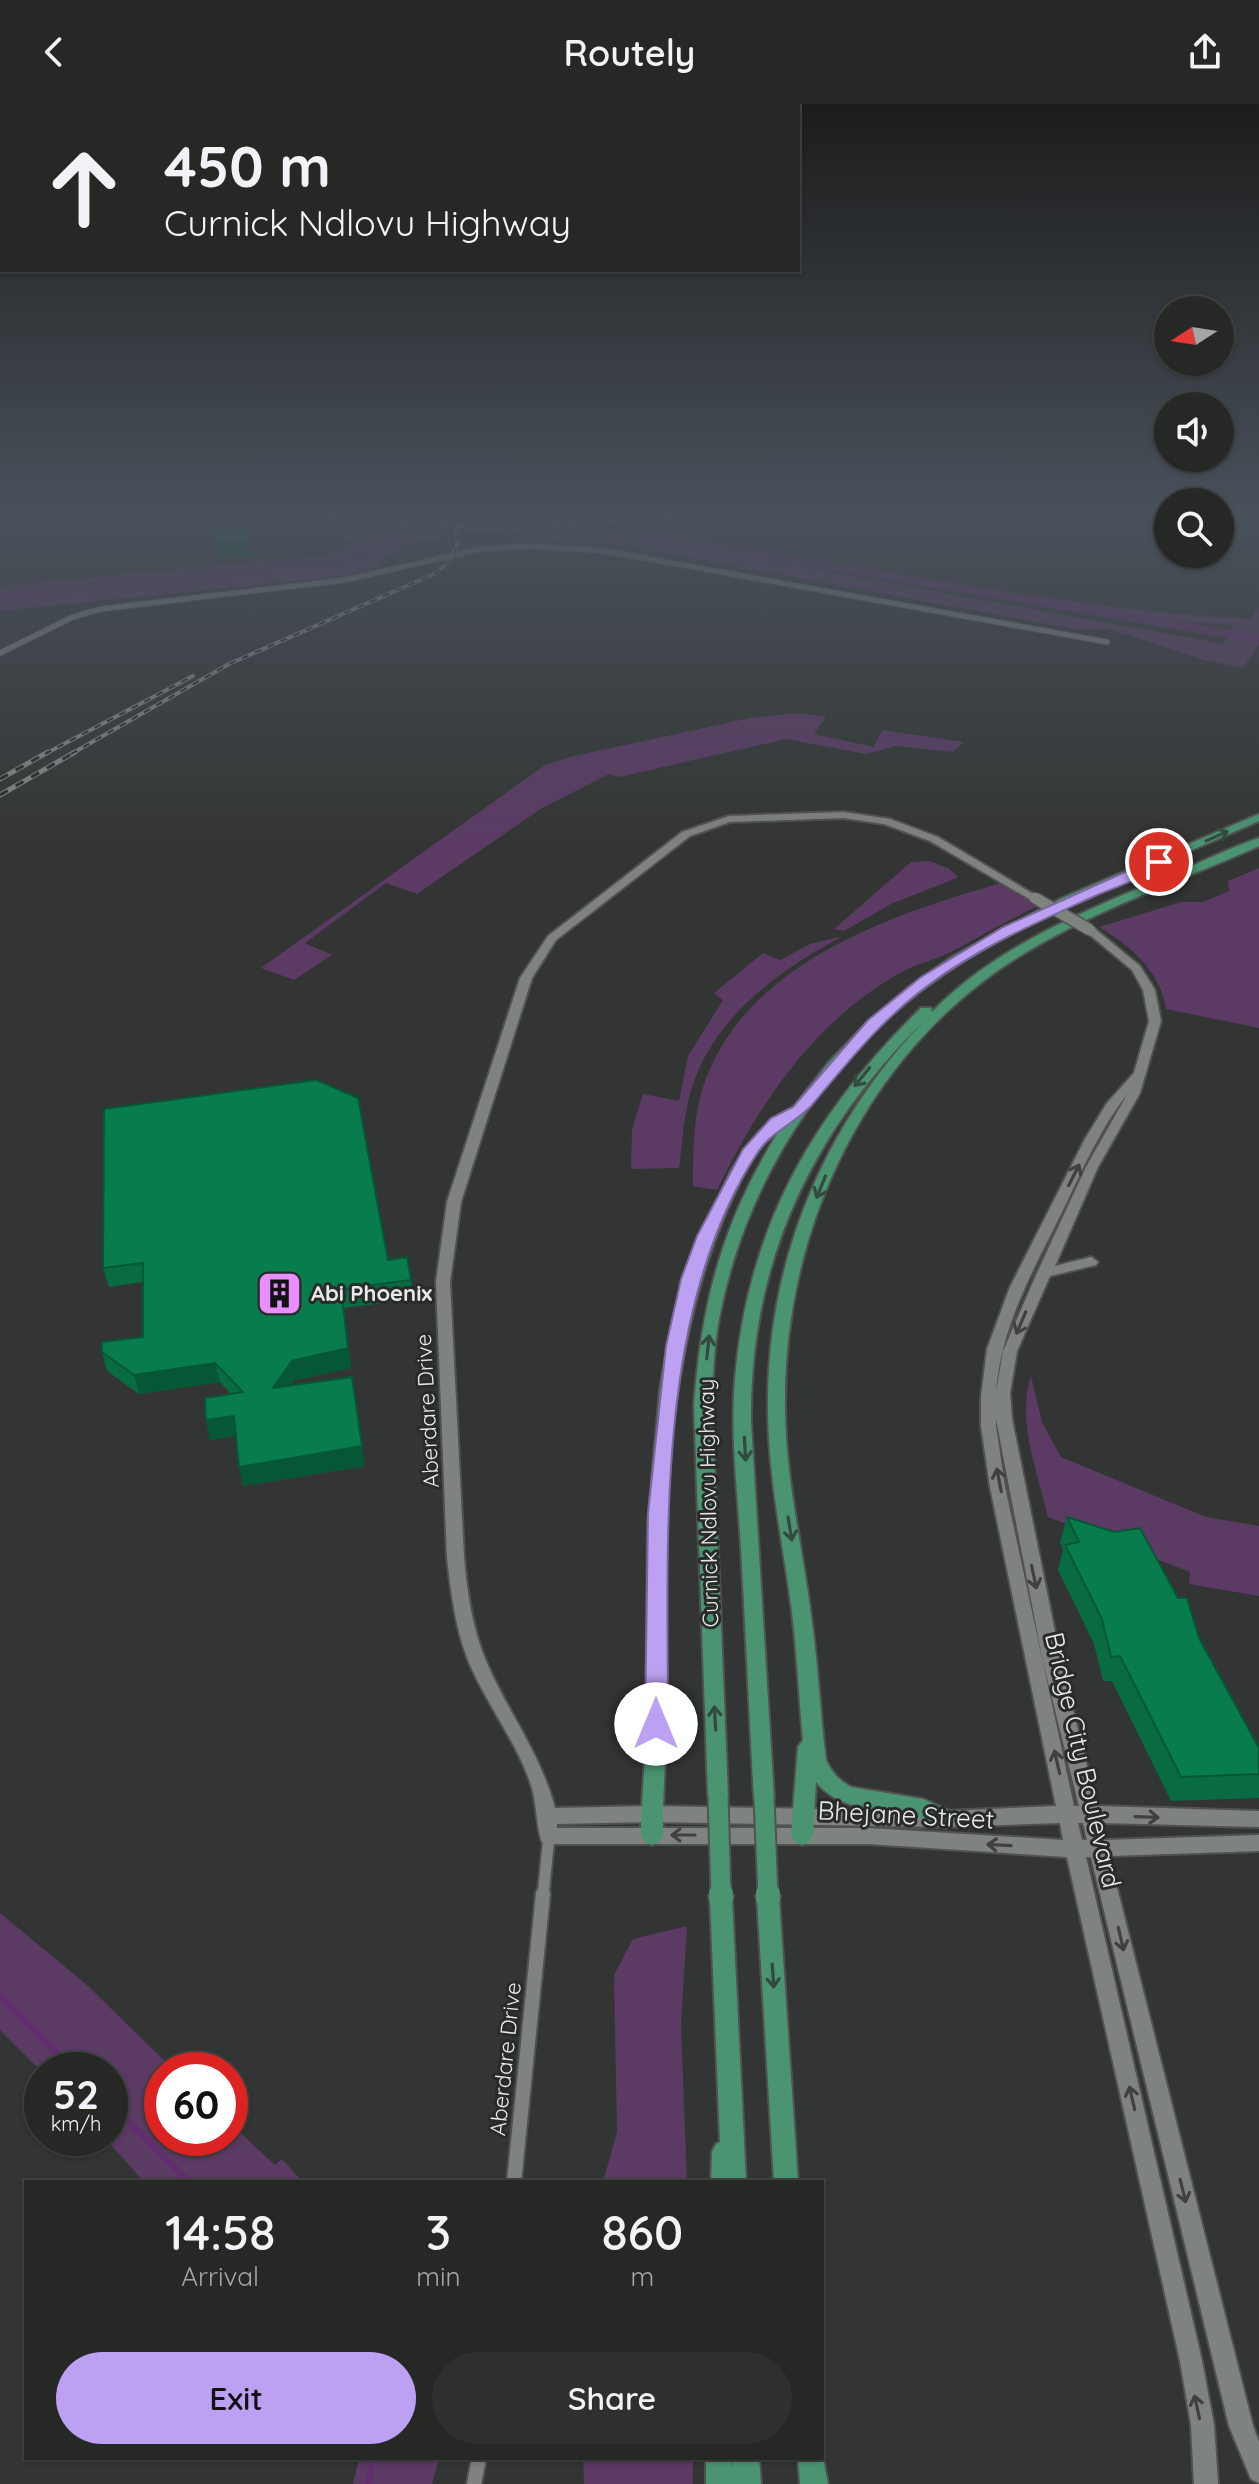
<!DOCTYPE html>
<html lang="en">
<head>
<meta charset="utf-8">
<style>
	:root { --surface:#262826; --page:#2e302e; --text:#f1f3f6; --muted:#a4a6a7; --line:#424443; --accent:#bca0f2 }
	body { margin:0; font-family:Quicksand,sans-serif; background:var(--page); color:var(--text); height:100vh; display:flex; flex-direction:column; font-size:30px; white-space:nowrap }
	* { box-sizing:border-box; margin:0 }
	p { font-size:26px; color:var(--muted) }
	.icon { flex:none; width:44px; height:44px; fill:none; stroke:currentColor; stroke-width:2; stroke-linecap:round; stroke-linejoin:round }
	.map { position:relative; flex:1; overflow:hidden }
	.drawer { position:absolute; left:24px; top:2076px; width:800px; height:280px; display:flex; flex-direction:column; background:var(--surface); border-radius:0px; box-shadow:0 2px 6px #0004,0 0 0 2px var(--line) }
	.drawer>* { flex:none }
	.hud { position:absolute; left:0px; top:0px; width:800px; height:168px; box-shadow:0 2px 6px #0004,0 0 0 2px var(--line); background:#262826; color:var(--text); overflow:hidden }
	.needle { width:52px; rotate:258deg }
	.fabs { position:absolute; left:1154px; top:192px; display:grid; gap:16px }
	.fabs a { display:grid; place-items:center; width:80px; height:80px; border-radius:50%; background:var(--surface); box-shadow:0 2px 6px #0004,0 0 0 2px var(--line); font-size:40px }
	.speed { position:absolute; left:24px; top:1948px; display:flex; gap:16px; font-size:40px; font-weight:700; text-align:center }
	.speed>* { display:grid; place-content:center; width:104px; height:104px; border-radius:50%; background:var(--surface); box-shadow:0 2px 6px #0004,0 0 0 2px var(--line); line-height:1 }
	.speed small { font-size:20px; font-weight:400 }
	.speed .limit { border:12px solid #d22; background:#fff; color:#111 }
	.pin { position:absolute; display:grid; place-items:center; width:68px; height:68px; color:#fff; margin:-34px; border:4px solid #fff; border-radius:50%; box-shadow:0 2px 8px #0007 }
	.me { position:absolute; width:88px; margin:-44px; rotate:0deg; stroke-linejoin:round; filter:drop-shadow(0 0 6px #0008) }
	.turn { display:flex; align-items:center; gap:28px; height:168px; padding:0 32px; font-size:36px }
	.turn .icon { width:104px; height:104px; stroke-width:2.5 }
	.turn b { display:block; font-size:56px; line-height:68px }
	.eta { display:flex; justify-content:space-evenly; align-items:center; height:136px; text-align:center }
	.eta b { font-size:48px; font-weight:600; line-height:56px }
	.primary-button { display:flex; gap:16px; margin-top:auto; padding:16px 32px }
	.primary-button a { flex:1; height:92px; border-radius:48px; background:var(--accent); color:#111; font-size:32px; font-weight:600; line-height:92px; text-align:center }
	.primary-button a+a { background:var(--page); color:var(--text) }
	header { display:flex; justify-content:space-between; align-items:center; height:104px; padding:0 32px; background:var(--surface); font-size:36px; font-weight:600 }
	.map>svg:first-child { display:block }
	.green { fill:#5b3a64 }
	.water { fill:#622d6e }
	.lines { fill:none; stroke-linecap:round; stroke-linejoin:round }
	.stream { stroke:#622d6e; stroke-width:6 }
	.river { fill:#622d6e; fill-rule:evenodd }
	.street-far2-casing { stroke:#505250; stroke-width:7 }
	.street-far1-casing { stroke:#505250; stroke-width:15 }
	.street-casing { stroke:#505250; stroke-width:18 }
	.secondary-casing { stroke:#505250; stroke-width:4 }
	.primary-casing { stroke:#505250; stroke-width:4 }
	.street-far2 { stroke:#7f8380; stroke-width:5 }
	.street-far1 { stroke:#7f8380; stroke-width:11 }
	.street { stroke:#7f8380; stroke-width:14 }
	.secondary { fill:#7f8380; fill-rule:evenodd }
	.primary { fill:#4a9472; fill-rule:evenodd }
	.rail-far1-casing { stroke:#868886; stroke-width:4 }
	.rail-casing { stroke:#868886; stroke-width:5 }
	.rail-far1 { stroke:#282b29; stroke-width:2; stroke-dasharray:7; stroke-linecap:butt }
	.rail { stroke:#282b29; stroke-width:3; stroke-dasharray:9; stroke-linecap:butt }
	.secondary-bridge-casing { stroke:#505250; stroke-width:14; stroke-linecap:butt }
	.primary-bridge-far1-casing { stroke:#505250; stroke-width:23; stroke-linecap:butt }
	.primary-bridge-casing { stroke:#505250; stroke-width:28; stroke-linecap:butt }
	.secondary-bridge { stroke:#7f8380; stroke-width:11 }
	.primary-bridge-far1 { stroke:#4a9472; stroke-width:19 }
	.primary-bridge { stroke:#4a9472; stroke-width:24 }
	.wall { fill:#086b42 }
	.shaded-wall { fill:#065736 }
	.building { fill:#097c4d; stroke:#065736; stroke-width:2 }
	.oneway { stroke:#324a3f }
	.oneway2 { stroke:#3e413f }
	.route { fill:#bca0f2; stroke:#7a689d; stroke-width:2 }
	.labels { text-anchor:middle; stroke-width:6; stroke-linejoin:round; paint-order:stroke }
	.poi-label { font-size:22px; font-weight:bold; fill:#e8eae8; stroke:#282b29; text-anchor:start }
	.street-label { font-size:22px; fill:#e8eae8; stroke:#282b29 }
	.near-street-label { font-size:26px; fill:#e8eae8; stroke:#282b29 }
</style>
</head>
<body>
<header><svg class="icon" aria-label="back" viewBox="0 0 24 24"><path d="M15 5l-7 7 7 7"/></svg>Routely<svg class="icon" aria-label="share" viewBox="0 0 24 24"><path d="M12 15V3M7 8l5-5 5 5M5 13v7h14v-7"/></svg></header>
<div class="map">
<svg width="1259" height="2380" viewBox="0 0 1259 2380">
	<rect width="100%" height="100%" fill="#323533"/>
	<path class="green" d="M 170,412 L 275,412 L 404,420 L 364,448 L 325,456 L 0,489 L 0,482 L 321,452 L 362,437 L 172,415 Z
		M 425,412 L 605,412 L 601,417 L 503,421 L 426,419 L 423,417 Z
		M 662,417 L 670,427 C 862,461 1055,505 1250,515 L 1259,502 L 1259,540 L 1243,564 L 1204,556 L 1109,525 L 1080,526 L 620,441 L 521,435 L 499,437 L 521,431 L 618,429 L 1223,540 L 1234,521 L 1145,515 L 624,420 Z
		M 412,423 L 418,428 L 446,429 L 448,435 L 412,438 L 378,459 L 382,462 L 345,472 L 0,507 L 0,498 L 337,460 L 372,450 Z
		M 796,609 L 826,613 L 814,630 L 874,643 L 882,626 L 964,638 L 953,648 L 896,642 L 866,650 L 786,635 L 619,673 L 609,670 L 542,704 L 417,790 L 386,779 L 305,839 L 332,851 L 294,876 L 261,864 L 545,661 L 574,652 L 750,614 Z
		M 929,757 L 948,764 L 959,773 L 891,800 L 844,827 L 834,825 L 911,758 Z
		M 1259,764 L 1259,924 L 1166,905 C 1160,866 1130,842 1099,823 L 1181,798 L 1203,798 L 1229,787 L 1228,777 Z
		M 1001,779 L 1038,802 C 1008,816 980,833 951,848 C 934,856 916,860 900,869 C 813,918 759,1000 717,1086 L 693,1082 C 693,1048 693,1012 704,980 C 746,859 890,811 1001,779 Z
		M 843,832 C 773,870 704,919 687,1003 C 683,1023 682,1043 679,1064 L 631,1065 L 632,1025 L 643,990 L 679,997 L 688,952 L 723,896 L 714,889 L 763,849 L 780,856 L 810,840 Z
		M 1031,1272 L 1042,1318 L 1061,1353 L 1206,1413 L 1259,1422 L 1259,1492 L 1189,1480 L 1190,1468 L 1048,1413 C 1038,1369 1016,1316 1031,1272 Z
		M 0,1809 L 88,1882 L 174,1966 L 162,1966 L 162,2034 L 230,2034 L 230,2019 L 275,2061 L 282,2055 L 303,2078 L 144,2078 L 105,2034 L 110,2034 L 110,1966 L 42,1968 L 0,1926 Z
		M 687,1822 L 681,1920 L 687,2078 L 603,2078 L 617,2028 L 614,1871 L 633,1835 Z
		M 359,2354 L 439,2354 L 432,2380 L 353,2380 Z
		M 583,2354 L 693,2354 L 693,2380 L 584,2380 Z"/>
	<path class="water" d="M 410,412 L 425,414 L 387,442 L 337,460 L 0,498 L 0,489 L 325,456 C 358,449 390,441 410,412 Z"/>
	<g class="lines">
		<path class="stream" d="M 0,1892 L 75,1966
			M 110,2000 L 189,2078
			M 368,2380 L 373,2354"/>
		<path class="river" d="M 605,412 L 618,412 L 630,422 L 661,430 L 1259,531 L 1259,539 L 661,438 L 622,428 Z"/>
		<defs>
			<path id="street-far2" d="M 0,549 L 73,513 L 101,505 L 345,476 L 481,445 L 529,442 L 605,447 L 1107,538"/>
			<path id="street-far1" d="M 543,1792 L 549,1732"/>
			<path id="street" d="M 514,2078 L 543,1790
				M 474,2380 L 479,2354"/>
			<path id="secondary" d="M 844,708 L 890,715 L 938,733 L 1040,794 L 1035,797 L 1031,796 L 930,737 L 884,720 L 844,714 L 730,718 L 690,732 L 556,836 L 532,874 L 461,1098 L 450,1178 L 464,1453 C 467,1488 472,1524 486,1557 C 508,1609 539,1646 555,1704 L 651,1702 L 945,1707 L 1056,1702 L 990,1383 L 981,1322 L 981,1293 L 987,1245 L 1010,1183 L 1085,1035 L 1107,999 L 1134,969 L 1149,917 L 1143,886 L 1132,866 L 1084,826 L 1090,823 L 1094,824 L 1140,862 L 1155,886 L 1161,917 L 1140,989 L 1098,1063 L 1055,1162 L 1091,1153 L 1098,1158 L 1096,1161 L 1050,1172 L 1017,1247 L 1010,1289 L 1012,1315 L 1061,1558 L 1097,1702 L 1259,1707 L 1259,1723 L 1101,1719 L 1105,1736 L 1259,1731 L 1259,1747 L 1109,1752 L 1253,2322 L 1259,2338 L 1259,2379 L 1251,2375 L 1229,2322 L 1091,1753 L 1086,1753 L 1202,2257 L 1214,2321 L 1218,2380 L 1194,2380 L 1191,2321 L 1180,2257 L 1067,1753 L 868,1740 L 549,1740 L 542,1738 C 536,1723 537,1696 530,1678 C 515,1635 485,1598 468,1556 C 455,1523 451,1488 447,1453 L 436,1178 L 447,1098 L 520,874 L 548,832 L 682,728 L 729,712 ZM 1128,989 L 1086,1063 L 1037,1169 L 1003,1247 L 996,1288 C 1001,1221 1034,1165 1063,1106 C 1082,1066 1101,1023 1128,989 ZM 996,1290 L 996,1315 L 1043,1558 L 1079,1702 L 1074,1702 L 1005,1383 L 996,1322 ZM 651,1718 L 945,1723 L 1060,1719 L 1063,1736 L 868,1724 L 557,1724 L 557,1720 ZM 1078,1719 L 1083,1719 L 1087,1736 L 1082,1736 Z"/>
			<path id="primary" d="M 1259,710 L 1259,717 C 1159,761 1057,799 964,857 C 840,934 751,1062 721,1205 C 714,1236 713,1269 712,1301 L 728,1692 L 725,1699 L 718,1701 L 711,1699 L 708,1692 L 694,1301 C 702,1193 724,1114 782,1022 C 753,1045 738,1080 724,1113 C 656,1278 666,1448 666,1622 C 666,1658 662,1695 663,1731 L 659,1738 L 652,1741 L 645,1738 L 641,1731 L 641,1717 L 646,1636 L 648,1420 L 660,1285 L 672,1219 L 691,1155 L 731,1067 L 758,1029 L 779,1011 L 794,1003 L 828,959 L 866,920 L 907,885 L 952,853 L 1062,794 Z
				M 1259,734 L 1259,742 C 1171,781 1076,812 997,867 C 860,964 785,1130 785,1295 C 784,1368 802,1440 811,1511 C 818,1560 820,1608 826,1656 C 832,1669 839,1676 851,1683 L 923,1695 L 952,1708 L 955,1715 L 952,1722 L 945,1724 C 933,1720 923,1713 910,1710 C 875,1703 841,1708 816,1678 L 813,1731 L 809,1738 L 802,1741 L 795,1738 L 791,1731 L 798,1643 L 803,1636 C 799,1593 797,1551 792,1508 C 783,1438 767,1368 768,1297 C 768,1155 825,1020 923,918 C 811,1028 749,1159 751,1318 L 774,1694 L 771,1701 L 764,1703 L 757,1701 L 754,1694 C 749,1611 746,1528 741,1445 C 738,1389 730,1331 735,1275 C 748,1122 813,1010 921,904 L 931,904 L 932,908 C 998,840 1094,803 1180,767 C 1206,756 1232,743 1259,734 Z
				M 721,1784 L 729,1787 L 732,1794 L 746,2078 L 711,2078 L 712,2048 L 716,2040 L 720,2038 L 710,1794 L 713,1787 Z
				M 768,1784 L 776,1787 L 779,1794 L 798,2078 L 774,2078 L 757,1794 L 760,1787 Z
				M 822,2348 L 828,2380 L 800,2380 L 798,2354 L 822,2354 Z
				M 706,2354 L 732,2354 L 733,2365 L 733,2354 L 759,2354 L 761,2380 L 706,2380 Z"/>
		</defs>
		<use href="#street-far2" class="street-far2-casing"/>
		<use href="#street-far1" class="street-far1-casing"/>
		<use href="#street" class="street-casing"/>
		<use href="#secondary" class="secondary-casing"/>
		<use href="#primary" class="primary-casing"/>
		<use href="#street-far2" class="street-far2"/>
		<use href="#street-far1" class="street-far1"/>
		<use href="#street" class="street"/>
		<use href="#secondary" class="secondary"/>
		<use href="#primary" class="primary"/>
		<defs>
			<path id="rail-far1" d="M 295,412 L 501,425 L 703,412
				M 45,650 L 193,572
				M 71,650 L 229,560 L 436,469 C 457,452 467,434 446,412"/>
			<path id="rail" d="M 0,675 L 48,648
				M 0,691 L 75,648"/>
		</defs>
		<use href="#rail-far1" class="rail-far1-casing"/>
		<use href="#rail" class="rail-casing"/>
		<use href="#rail-far1" class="rail-far1"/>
		<use href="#rail" class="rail"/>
		<defs>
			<path id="secondary-bridge" d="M 1035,794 L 1090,826"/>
			<path id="primary-bridge-far1" d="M 718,1692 L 721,1792
				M 764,1694 L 768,1792"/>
			<path id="primary-bridge" d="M 721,1790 L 721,1794
				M 768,1790 L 768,1794"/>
		</defs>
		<use href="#secondary-bridge" class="secondary-bridge-casing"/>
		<use href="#primary-bridge-far1" class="primary-bridge-far1-casing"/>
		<use href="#primary-bridge" class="primary-bridge-casing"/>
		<use href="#secondary-bridge" class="secondary-bridge"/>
		<use href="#primary-bridge-far1" class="primary-bridge-far1"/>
		<use href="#primary-bridge" class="primary-bridge"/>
	</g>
	<path class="wall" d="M 104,1005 L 388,1156 L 411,1176 L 414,1195 L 344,1204 L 351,1264 L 295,1276 L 292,1281 L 365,1362 L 243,1382 L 236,1332 L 210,1336 L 206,1316 L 231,1290 L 220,1278 L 139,1290 L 107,1267 L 102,1248 L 143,1233 L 143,1178 L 109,1183 L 103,1164 Z
		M 1067,1413 L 1199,1534 L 1259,1644 L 1259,1694 L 1171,1697 L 1112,1577 L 1103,1577 L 1094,1540 L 1058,1466 L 1063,1445 L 1060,1439 Z"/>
	<path class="shaded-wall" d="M 250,435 L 252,451 L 219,454 L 217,439 Z
		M 341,1185 L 351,1264 L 295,1276 L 277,1303 L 273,1284 Z
		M 215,1259 L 220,1278 L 139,1290 L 134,1271 Z
		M 352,1273 L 365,1362 L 243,1382 L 239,1363 Z
		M 234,1312 L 238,1331 L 210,1336 L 206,1316 Z"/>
	<path class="building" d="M 246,420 L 250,435 L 217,439 L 213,423 Z
		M 316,976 L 358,994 L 388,1156 L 407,1153 L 411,1176 L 341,1185 L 348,1244 L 292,1257 L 273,1284 L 352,1273 L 362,1342 L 239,1363 L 234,1312 L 206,1316 L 205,1294 L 243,1288 L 215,1259 L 134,1271 L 102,1248 L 102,1238 L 143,1233 L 143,1159 L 103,1164 L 104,1005 Z
		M 1067,1413 L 1114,1428 L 1140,1424 L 1178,1494 L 1187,1494 L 1199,1534 L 1259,1644 L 1259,1670 L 1181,1673 L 1120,1552 L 1111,1553 L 1102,1515 L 1065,1441 L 1079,1438 Z"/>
	<defs><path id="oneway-shaft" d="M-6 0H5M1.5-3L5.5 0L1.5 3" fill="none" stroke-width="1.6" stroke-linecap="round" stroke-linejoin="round" transform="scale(2)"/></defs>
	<g class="oneway">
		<use href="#oneway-shaft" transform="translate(1217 732) rotate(-24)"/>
		<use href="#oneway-shaft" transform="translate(862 973) rotate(129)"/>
		<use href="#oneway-shaft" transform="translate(821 1083) rotate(112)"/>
		<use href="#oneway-shaft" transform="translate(708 1243) rotate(-84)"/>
		<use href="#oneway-shaft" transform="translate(745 1345) rotate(87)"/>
		<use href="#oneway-shaft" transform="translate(790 1425) rotate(81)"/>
		<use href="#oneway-shaft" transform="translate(715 1614) rotate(-93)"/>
		<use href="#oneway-shaft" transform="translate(773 1872) rotate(86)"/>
	</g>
	<g class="oneway2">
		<use href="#oneway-shaft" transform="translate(1074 1071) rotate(-63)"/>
		<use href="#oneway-shaft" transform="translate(1021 1219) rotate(113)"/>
		<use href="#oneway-shaft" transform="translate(999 1376) rotate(-101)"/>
		<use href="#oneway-shaft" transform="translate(1034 1473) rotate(78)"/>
		<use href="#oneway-shaft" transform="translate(1057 1658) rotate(-103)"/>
		<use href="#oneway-shaft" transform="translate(1147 1713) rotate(2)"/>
		<use href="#oneway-shaft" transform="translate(683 1731) rotate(-180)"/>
		<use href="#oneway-shaft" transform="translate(999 1741) rotate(-177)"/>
		<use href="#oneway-shaft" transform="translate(1121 1835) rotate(77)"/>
		<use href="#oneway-shaft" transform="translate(1132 1994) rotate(-103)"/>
		<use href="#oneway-shaft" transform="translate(1183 2087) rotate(76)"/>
		<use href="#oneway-shaft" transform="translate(1197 2303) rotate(-102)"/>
	</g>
	<linearGradient id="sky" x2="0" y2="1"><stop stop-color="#1c1d1c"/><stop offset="0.55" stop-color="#49515b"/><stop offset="1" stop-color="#49515b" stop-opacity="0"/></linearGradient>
	<rect width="1259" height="745" fill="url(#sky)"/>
	<path class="route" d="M 1154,755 L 1165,758 C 1148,774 1117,782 1095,792 C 1038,818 980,843 930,880 C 883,914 849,957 812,1001 C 796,1019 772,1027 758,1048 C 654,1206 668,1438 668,1620 L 664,1627 L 656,1630 L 648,1627 L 645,1620 L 648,1409 L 666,1242 L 681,1175 L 697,1132 L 743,1045 L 771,1014 L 793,1003 L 868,916 L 921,873 L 1003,823 Z"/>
	<defs>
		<symbol id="building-square" viewBox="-11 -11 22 22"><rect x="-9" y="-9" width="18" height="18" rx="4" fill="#e88eff" stroke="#282b29"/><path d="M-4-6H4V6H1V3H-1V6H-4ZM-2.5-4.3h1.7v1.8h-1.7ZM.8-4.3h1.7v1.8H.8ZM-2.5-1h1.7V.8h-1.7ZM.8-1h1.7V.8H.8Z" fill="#111"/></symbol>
	</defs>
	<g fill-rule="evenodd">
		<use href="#building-square" x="254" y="1164" width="51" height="51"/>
	</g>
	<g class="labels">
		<g class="poi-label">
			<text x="311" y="1197">Abi Phoenix</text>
		</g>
		<g class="street-label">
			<text transform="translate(427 1307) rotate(-93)" y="8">Aberdare Drive</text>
			<text transform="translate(708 1399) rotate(-91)" y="8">Curnick Ndlovu Highway</text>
			<text transform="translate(505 1955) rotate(-84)" y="8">Aberdare Drive</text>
		</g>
		<g class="near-street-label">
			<text transform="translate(1083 1656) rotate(77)" y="9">Bridge City Boulevard</text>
			<text transform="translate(906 1711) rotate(3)" y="9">Bhejane Street</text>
		</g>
	</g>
</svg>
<div class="fabs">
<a><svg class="needle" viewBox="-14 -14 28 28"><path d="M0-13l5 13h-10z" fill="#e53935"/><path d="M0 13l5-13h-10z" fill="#a4a6a7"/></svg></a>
<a><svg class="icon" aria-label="sound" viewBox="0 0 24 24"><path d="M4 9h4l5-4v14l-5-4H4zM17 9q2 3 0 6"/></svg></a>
<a><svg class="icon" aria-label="search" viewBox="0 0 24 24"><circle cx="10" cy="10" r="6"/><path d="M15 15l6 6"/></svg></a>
</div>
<div class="speed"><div>52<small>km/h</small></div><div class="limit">60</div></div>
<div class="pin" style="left:1159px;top:758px;background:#d93025"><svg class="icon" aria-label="arrive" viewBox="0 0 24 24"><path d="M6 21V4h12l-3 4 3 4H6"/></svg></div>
<svg class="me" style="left:656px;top:1620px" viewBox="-20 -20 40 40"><circle r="19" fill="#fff"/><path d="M0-13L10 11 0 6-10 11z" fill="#bca0f2"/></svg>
<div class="hud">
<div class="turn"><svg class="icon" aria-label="ahead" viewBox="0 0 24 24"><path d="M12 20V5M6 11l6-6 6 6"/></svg><div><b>450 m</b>Curnick Ndlovu Highway</div></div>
</div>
<section class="drawer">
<div class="eta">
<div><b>14:58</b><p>Arrival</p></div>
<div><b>3</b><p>min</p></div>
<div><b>860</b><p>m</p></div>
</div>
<div class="primary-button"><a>Exit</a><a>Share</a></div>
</section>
</div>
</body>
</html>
